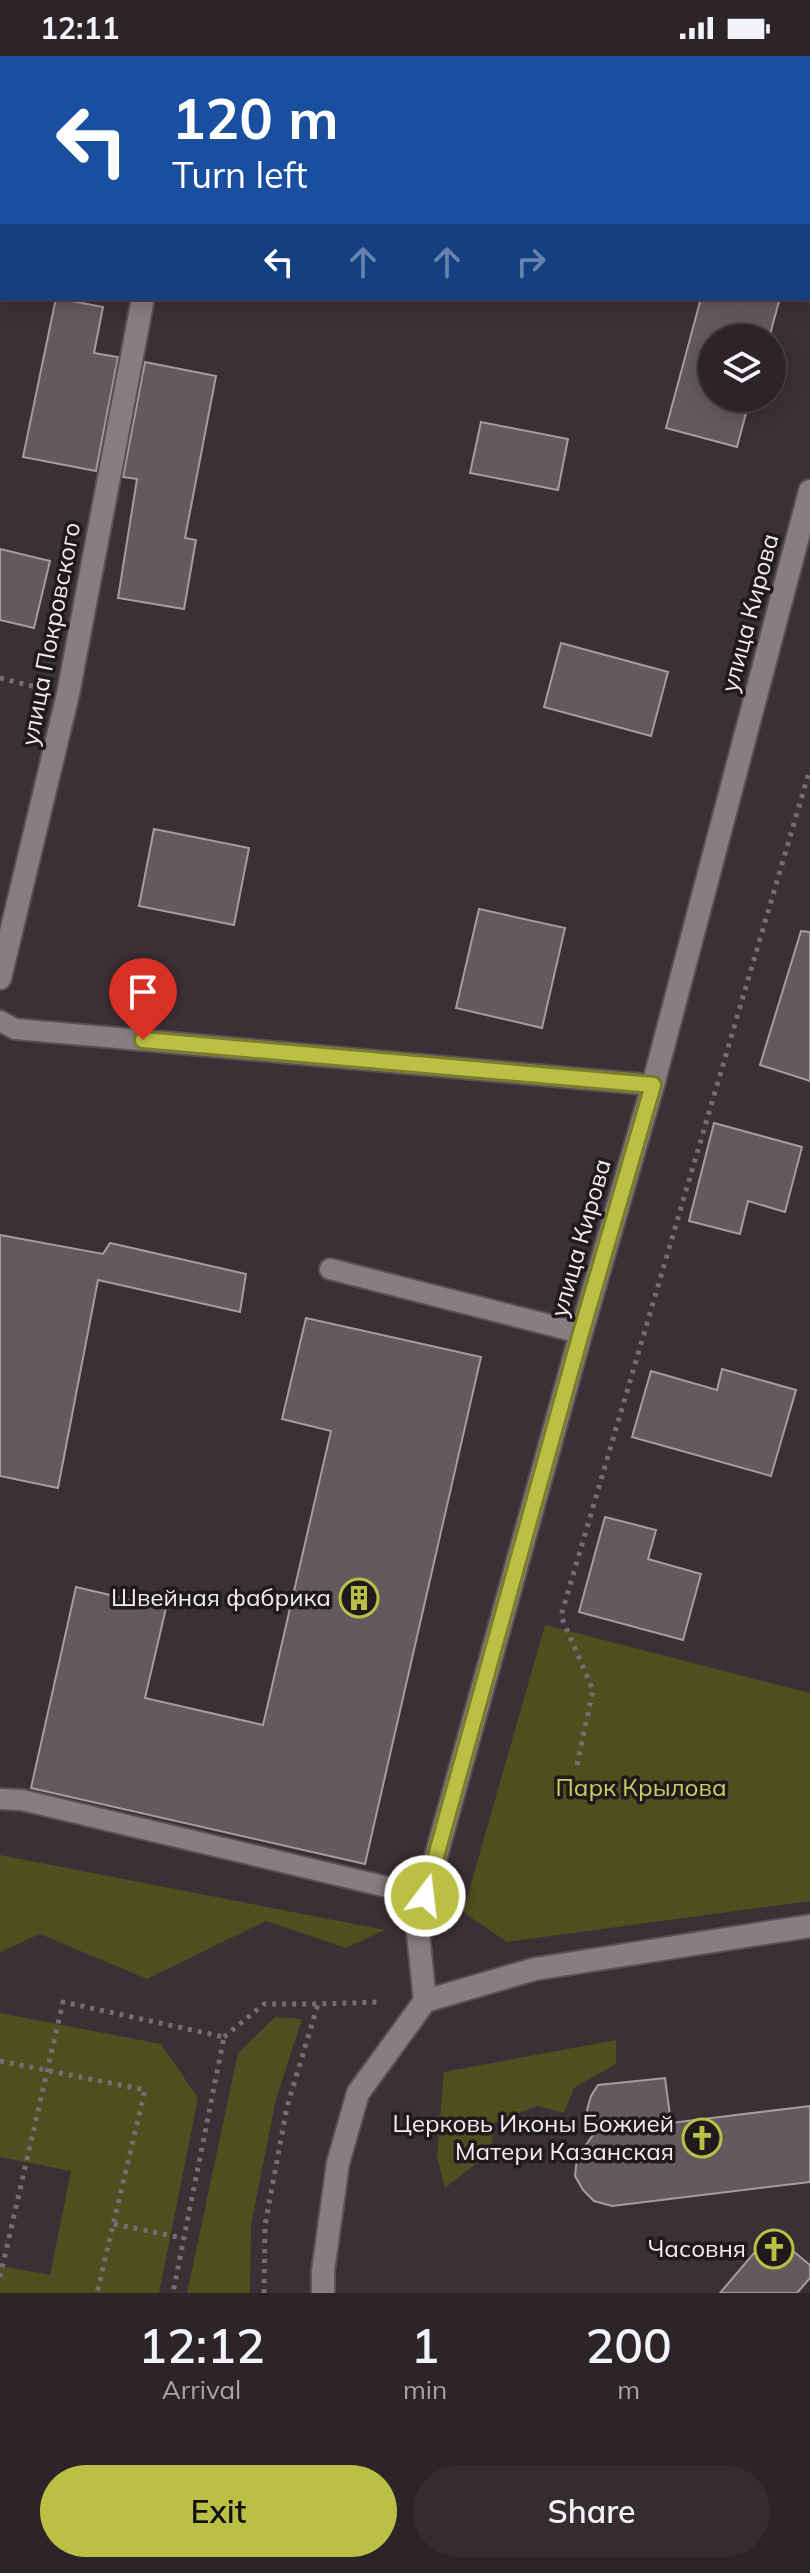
<!DOCTYPE html>
<html lang="en">
<head>
<meta charset="utf-8">
<style>
	:root { --surface:#2c2428; --page:#342c30; --text:#f1f3f6; --muted:#a6a4a8; --line:#484145; --accent:#bbc045 }
	body { margin:0; font-family:Mulish,sans-serif; background:var(--page); color:var(--text); height:100vh; display:flex; flex-direction:column; font-size:30px; white-space:nowrap }
	* { box-sizing:border-box; margin:0 }
	p { font-size:26px; color:var(--muted) }
	.icon { flex:none; width:44px; height:44px; fill:none; stroke:currentColor; stroke-width:2; stroke-linecap:round; stroke-linejoin:round }
	.map { position:relative; height:2237px; overflow:hidden }
	.panel { display:flex; flex-direction:column; background:var(--surface); flex:1 }
	.panel>* { flex:none }
	.guide { position:absolute; left:0px; top:0px; width:810px; height:244px; box-shadow:0 4px 20px #0003,0 0 0 2px var(--line); background:#1a4fa0; color:#fff; overflow:hidden }
	.controls { position:absolute; left:698px; top:268px; display:grid; gap:16px }
	.controls a { display:grid; place-items:center; width:88px; height:88px; border-radius:50%; background:var(--surface); box-shadow:0 4px 20px #0003,0 0 0 2px var(--line); font-size:40px }
	.pin { position:absolute; display:grid; place-items:center; width:68px; height:68px; color:#fff; margin:-82px -34px; border-radius:50% 50% 50% 0; rotate:-45deg; box-shadow:0 0 8px #0007 }
	.pin .icon { rotate:45deg }
	.me { position:absolute; width:88px; margin:-44px; rotate:15deg; stroke-linejoin:round; filter:drop-shadow(0 0 6px #0008) }
	.turn { display:flex; align-items:center; gap:28px; height:168px; padding:0 40px; font-size:36px }
	.turn .icon { width:104px; height:104px; stroke-width:2.5 }
	.turn b { display:block; font-size:56px; line-height:68px }
	.lanes { display:flex; align-items:center; height:76px; padding:0 40px; background:#0003; justify-content:center; gap:40px; direction:ltr }
	.lanes .off { opacity:.35 }
	.eta { display:flex; justify-content:space-evenly; align-items:center; height:136px; text-align:center }
	.eta b { font-size:48px; font-weight:600; line-height:56px }
	.button { display:flex; gap:16px; margin-top:auto; padding:16px 40px }
	.button a { flex:1; height:92px; border-radius:48px; background:var(--accent); color:#111; font-size:32px; font-weight:600; line-height:92px; text-align:center }
	.button a+a { background:var(--page); color:var(--text) }
	.status { display:flex; justify-content:space-between; align-items:center; height:56px; padding:0 40px; background:var(--surface); direction:ltr }
	.status svg { height:22px; fill:currentColor }
	.map>svg:first-child { display:block }
	.green { fill:#4d4f1f }
	.building { fill:#64595f; stroke:#a79aa0; stroke-width:2 }
	.lines { fill:none; stroke-linecap:round; stroke-linejoin:round }
	.service-casing { stroke:#594f54; stroke-width:24 }
	.minor-casing { stroke:#594f54; stroke-width:26 }
	.path { stroke:#766c71; stroke-width:5; stroke-dasharray:4 6; stroke-linecap:butt }
	.service { stroke:#897c82; stroke-width:20 }
	.minor { stroke:#897c82; stroke-width:22 }
	.route-casing { stroke:#7a7d2d; stroke-width:20 }
	.route { stroke:#bbc045; stroke-width:14 }
	.labels { text-anchor:middle; stroke-width:7; stroke-linejoin:round; paint-order:stroke }
	.street-label { font-size:24px; fill:#f4edf0; stroke:#1f1a1c }
	.poi-label { font-size:24px; fill:#f4edf0; stroke:#1f1a1c; text-anchor:end }
	.park-label { font-size:24px; fill:#c9cf60; stroke:#1f1a1c }
</style>
</head>
<body>
<div class="status"><b>12:11</b><svg viewBox="0 0 49 12"><path d="M0 12V9h3v3zM5 12V6h3v6zM10 12V3h3v9zM15 12V0h3v12zM26 1h20v11H26zM47 4h2v5h-2z"/></svg></div>
<div class="map">
<svg width="810" height="2237" viewBox="0 0 810 2237">
	<rect width="100%" height="100%" fill="#3b3036"/>
	<path class="green" d="M 545,1569 L 810,1637 L 810,1845 L 507,1886 L 463,1856 Z
		M 0,1799 L 385,1874 L 346,1892 L 266,1865 L 147,1923 L 40,1878 L 0,1896 Z
		M 0,1957 L 161,1988 L 198,2042 L 159,2237 L 0,2237 L 0,2210 L 50,2219 L 71,2115 L 0,2101 Z
		M 275,1961 L 302,1963 L 276,2043 L 251,2169 L 250,2237 L 187,2237 L 238,1997 Z
		M 616,1984 L 616,2008 L 574,2032 L 564,2057 L 537,2050 L 494,2067 L 491,2096 L 445,2132 L 437,2100 L 444,2016 Z"/>
	<path class="building" d="M 56,242 L 103,251 L 94,297 L 118,301 L 96,415 L 23,401 Z
		M 701,242 L 780,242 L 769,282 L 712,282 L 712,342 L 750,342 L 737,391 L 666,372 Z
		M 145,306 L 216,320 L 185,482 L 196,484 L 184,553 L 118,542 L 137,423 L 123,421 Z
		M 481,366 L 568,383 L 558,434 L 470,417 Z
		M 0,493 L 50,505 L 34,572 L 0,564 Z
		M 561,587 L 668,616 L 651,680 L 544,651 Z
		M 154,773 L 249,792 L 234,869 L 139,850 Z
		M 479,853 L 565,872 L 542,972 L 456,952 Z
		M 801,875 L 810,876 L 810,1025 L 760,1009 Z
		M 714,1067 L 802,1091 L 785,1156 L 748,1145 L 740,1178 L 689,1165 Z
		M 0,1179 L 103,1198 L 110,1187 L 246,1218 L 240,1256 L 98,1224 L 58,1432 L 0,1420 Z
		M 306,1262 L 481,1301 L 365,1808 L 31,1732 L 76,1531 L 166,1552 L 145,1642 L 263,1669 L 331,1375 L 282,1363 Z
		M 722,1313 L 796,1334 L 771,1420 L 632,1381 L 651,1315 L 717,1334 Z
		M 605,1461 L 656,1474 L 648,1503 L 701,1518 L 683,1584 L 579,1556 Z
		M 665,2022 L 671,2067 L 810,2050 L 810,2126 L 612,2150 L 594,2145 L 583,2134 L 575,2120 L 577,2101 L 596,2075 L 587,2054 L 591,2040 L 598,2029 Z
		M 771,2177 L 810,2209 L 810,2222 L 797,2237 L 720,2237 Z"/>
	<g class="lines">
		<defs>
			<path id="service" d="M 0,965 L 15,973 L 653,1029
				M 330,1213 L 581,1277
				M 0,1743 L 22,1744 L 425,1840"/>
			<path id="minor" d="M 188,2 L 188,0
				M 0,922 L 68,638 L 143,242
				M 425,1945 L 418,1877 L 425,1840 L 581,1277 L 653,1029 L 810,435
				M 323,2237 L 323,2215 L 338,2107 L 358,2037 L 425,1945 L 535,1913 L 810,1870"/>
		</defs>
		<use href="#service" class="service-casing"/>
		<use href="#minor" class="minor-casing"/>
		<path class="path" d="M 0,622 L 36,631
			M 577,1709 L 593,1634 L 561,1560 L 810,713
			M 224,1981 L 264,1948 L 318,1948
			M 0,2005 L 145,2034 L 97,2237
			M 114,2168 L 183,2182
			M 0,2221 L 63,1946 L 224,1981 L 173,2237
			M 264,2237 L 265,2169 L 287,2051 L 318,1948 L 380,1946"/>
		<use href="#service" class="service"/>
		<use href="#minor" class="minor"/>
	</g>
	<g class="lines">
		<defs>
			<path id="route" d="M 143,984 L 653,1029 L 581,1277 L 425,1840"/>
		</defs>
		<use href="#route" class="route-casing"/>
		<use href="#route" class="route"/>
	</g>
	<defs>
		<symbol id="building-ring" viewBox="-11 -11 22 22"><circle r="9.5" fill="#1f1a1c" stroke="#bbc045" stroke-width="1.5"/><path d="M-4-6H4V6H1V3H-1V6H-4ZM-2.5-4.3h1.7v1.8h-1.7ZM.8-4.3h1.7v1.8H.8ZM-2.5-1h1.7V.8h-1.7ZM.8-1h1.7V.8H.8Z" fill="#bbc045"/></symbol>
		<symbol id="church-ring" viewBox="-11 -11 22 22"><circle r="9.5" fill="#1f1a1c" stroke="#bbc045" stroke-width="1.5"/><path d="M-1.2-6h2.4v3.5h3.3v2.4h-3.3V6h-2.4V-.1h-3.3v-2.4h3.3Z" fill="#bbc045"/></symbol>
	</defs>
	<g fill-rule="evenodd">
		<use href="#building-ring" x="337" y="1520" width="44" height="44"/>
		<use href="#church-ring" x="680" y="2060" width="44" height="44"/>
		<use href="#church-ring" x="752" y="2171" width="44" height="44"/>
	</g>
	<g class="labels">
		<g class="street-label">
			<text transform="translate(750 557) rotate(-75)" y="8">улица Кирова</text>
			<text transform="translate(51 578) rotate(-79)" y="8">улица Покровского</text>
			<text transform="translate(581 1182) rotate(-74)" y="8">улица Кирова</text>
		</g>
		<g class="poi-label">
			<text x="331" y="1550">Швейная фабрика</text>
			<text x="674" y="2076">Церковь Иконы Божией<tspan x="674" dy="28">Матери Казанская</tspan></text>
			<text x="746" y="2201">Часовня</text>
		</g>
		<g class="park-label">
			<text x="641" y="1740">Парк Крылова</text>
		</g>
	</g>
</svg>
<div class="controls">
<a><svg class="icon" aria-label="layers" viewBox="0 0 24 24"><path d="M12 4l9 5-9 5-9-5zM3 14l9 5 9-5"/></svg></a>
</div>
<div class="pin" style="left:143px;top:984px;background:#d93025"><svg class="icon" aria-label="arrive" viewBox="0 0 24 24"><path d="M6 21V4h12l-3 4 3 4H6"/></svg></div>
<svg class="me" style="left:425px;top:1840px" viewBox="-20 -20 40 40"><circle r="17" fill="#bbc045" stroke="#fff" stroke-width="3"/><path d="M0-11L8 9 0 5-8 9z" fill="#fff"/></svg>
<div class="guide">
<div class="turn"><svg class="icon" aria-label="left" viewBox="0 0 24 24"><path d="M17 20v-9H6M10 6l-5 5 5 5"/></svg><div><b>120 m</b>Turn left</div></div>
<div class="lanes"><svg class="icon" aria-label="left" viewBox="0 0 24 24"><path d="M17 20v-9H6M10 6l-5 5 5 5"/></svg><svg class="icon off" aria-label="ahead" viewBox="0 0 24 24"><path d="M12 20V5M6 11l6-6 6 6"/></svg><svg class="icon off" aria-label="ahead" viewBox="0 0 24 24"><path d="M12 20V5M6 11l6-6 6 6"/></svg><svg class="icon off" aria-label="right" viewBox="0 0 24 24"><path d="M7 20v-9h11M14 6l5 5-5 5"/></svg></div>
</div>
</div>
<section class="panel">
<div class="eta">
<div><b>12:12</b><p>Arrival</p></div>
<div><b>1</b><p>min</p></div>
<div><b>200</b><p>m</p></div>
</div>
<div class="button"><a>Exit</a><a>Share</a></div>
</section>
</body>
</html>
